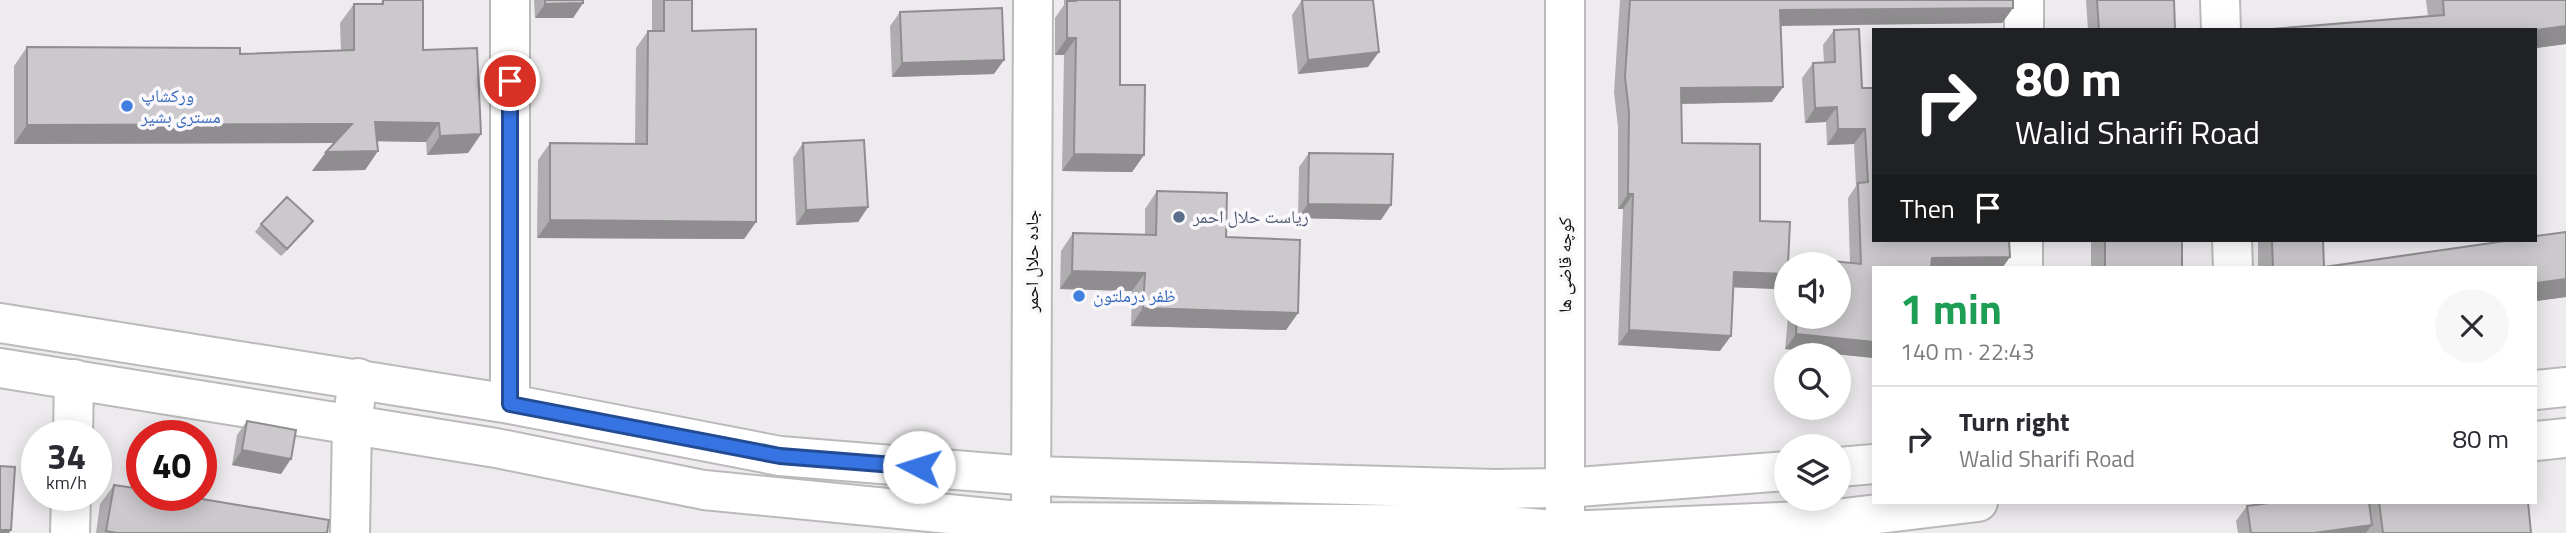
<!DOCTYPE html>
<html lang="en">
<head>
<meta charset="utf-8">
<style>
	:root { --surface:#fff; --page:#f7f7f7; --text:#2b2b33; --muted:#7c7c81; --line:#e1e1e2 }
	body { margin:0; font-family:"Titillium Web","Noto Naskh Arabic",sans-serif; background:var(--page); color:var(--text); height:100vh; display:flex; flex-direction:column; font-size:26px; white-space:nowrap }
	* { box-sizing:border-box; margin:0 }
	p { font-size:23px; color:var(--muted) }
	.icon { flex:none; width:38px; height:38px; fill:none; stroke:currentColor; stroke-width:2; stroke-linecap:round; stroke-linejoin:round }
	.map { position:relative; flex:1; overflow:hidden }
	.details { position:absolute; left:1872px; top:266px; width:665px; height:238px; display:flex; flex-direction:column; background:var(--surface); border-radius:0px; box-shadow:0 4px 18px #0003 }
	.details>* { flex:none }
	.top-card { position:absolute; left:1872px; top:28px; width:665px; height:214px; border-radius:0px; box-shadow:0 4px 18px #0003; background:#202124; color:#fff; overflow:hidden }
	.controls { position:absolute; left:1774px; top:252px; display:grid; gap:14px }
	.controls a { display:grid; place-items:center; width:77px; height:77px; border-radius:50%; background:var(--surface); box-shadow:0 4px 18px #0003; font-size:35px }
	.speed { position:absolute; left:21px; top:420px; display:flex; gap:14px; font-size:35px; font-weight:700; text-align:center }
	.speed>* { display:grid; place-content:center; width:91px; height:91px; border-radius:50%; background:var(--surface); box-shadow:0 4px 18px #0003; line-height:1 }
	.speed small { font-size:18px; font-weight:400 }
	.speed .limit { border:10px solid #d22; background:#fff; color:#111 }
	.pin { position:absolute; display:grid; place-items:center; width:60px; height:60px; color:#fff; margin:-30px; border:4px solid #fff; border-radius:50%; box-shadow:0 2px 7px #0007 }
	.me { position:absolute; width:77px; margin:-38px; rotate:275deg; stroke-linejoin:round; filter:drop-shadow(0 0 5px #0008) }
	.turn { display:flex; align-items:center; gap:24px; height:147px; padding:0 28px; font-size:32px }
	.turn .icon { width:91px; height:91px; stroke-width:2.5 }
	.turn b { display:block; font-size:49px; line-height:60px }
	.then { display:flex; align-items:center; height:66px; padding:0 28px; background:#0003; gap:14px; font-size:26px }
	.round { display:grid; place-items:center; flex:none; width:74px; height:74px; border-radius:37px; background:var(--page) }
	.summary { display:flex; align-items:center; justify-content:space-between; height:119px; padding:0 28px }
	h1 { font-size:42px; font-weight:700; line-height:52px; color:#1e9e55 }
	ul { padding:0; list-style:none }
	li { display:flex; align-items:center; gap:21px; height:105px; padding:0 28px; border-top:2px solid var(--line) }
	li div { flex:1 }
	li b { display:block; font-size:26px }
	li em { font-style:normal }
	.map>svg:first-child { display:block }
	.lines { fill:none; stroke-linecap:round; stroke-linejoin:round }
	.street-casing { stroke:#bcb9bc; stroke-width:42 }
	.secondary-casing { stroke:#bcb9bc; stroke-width:42 }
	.street { stroke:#fff; stroke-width:38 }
	.secondary { stroke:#fff; stroke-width:38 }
	.wall { fill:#afadaf }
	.shaded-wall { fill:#8f8d8f }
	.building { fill:#ccc9cc; stroke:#8f8d8f; stroke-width:2 }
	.route-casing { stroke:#234b94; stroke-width:18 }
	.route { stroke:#3674e3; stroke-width:12 }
	.shop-dot { fill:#3f7fe0; stroke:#fbf8fb; stroke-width:2.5 }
	.service-dot { fill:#5c6f8a; stroke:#fbf8fb; stroke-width:2.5 }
	.labels { text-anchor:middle; stroke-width:7; stroke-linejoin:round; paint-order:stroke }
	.shop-label { font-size:18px; fill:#366cbe; stroke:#fbf8fb; text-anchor:start }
	.service-label { font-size:18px; fill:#4e5e75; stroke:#fbf8fb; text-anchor:start }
	.street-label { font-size:18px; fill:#0c0c0c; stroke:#fbf8fb }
</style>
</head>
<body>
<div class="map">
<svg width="2566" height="533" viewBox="0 0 2566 533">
	<rect width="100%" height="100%" fill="#eeebee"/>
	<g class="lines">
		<defs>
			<path id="street" d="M 510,0 L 510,404
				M 1565,0 L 1565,531
				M 2220,0 L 2221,30
				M 2024,30 L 2024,0
				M 2232,240 L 2233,268
				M 2023,268 L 2023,240
				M 73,436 L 74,379
				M 1031,522 L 1033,0
				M 70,533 L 71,495
				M 350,533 L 352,425 L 358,378"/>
			<path id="secondary" d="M 0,323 L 510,404 L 780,456 L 1031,476 L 1495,489 L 1565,488 L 1787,471
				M 0,368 L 496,448 L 704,490 L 1031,522 L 1497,525 L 1565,531 L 1827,520 L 1978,502
				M 2536,390 L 2566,387
				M 2536,441 L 2566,438
				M 1839,467 L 1874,464"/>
		</defs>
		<use href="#street" class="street-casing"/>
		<use href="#secondary" class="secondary-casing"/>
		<use href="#street" class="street"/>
		<use href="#secondary" class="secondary"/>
	</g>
	<path class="wall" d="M 383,0 L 423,50 L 481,134 L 468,153 L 427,155 L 426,142 L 377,141 L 378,151 L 365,170 L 312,171 L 334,143 L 14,144 L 14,66 L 27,47 L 240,54 L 341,50 L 340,23 L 354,4 L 380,4 Z
		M 534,0 L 583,0 L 583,3 L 573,18 L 535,18 Z
		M 652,0 L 692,0 L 692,31 L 756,222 L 744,239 L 537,238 L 538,160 L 550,143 L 635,144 L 636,48 L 648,31 L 652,31 Z
		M 1064,0 L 1120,0 L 1120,85 L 1144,155 L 1132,172 L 1062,171 L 1064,55 L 1055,55 L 1055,18 L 1064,5 Z
		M 1302,0 L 1368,67 L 1298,74 L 1292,15 Z
		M 1620,0 L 2013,0 L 2013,8 L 2002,23 L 1781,25 L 1783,87 L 1772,102 L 1681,104 L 1682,143 L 1760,221 L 1777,289 L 1733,287 L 1720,351 L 1618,345 L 1623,209 L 1618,209 L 1618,127 L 1614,92 Z
		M 2086,0 L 2174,0 L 2175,30 L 2088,30 Z
		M 2426,0 L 2566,0 L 2566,44 L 2536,48 L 2536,30 L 2271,30 L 2272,29 L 2428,16 Z
		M 900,12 L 994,74 L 892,77 L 890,26 Z
		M 1859,29 L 1862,88 L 1874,88 L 1874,240 L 2009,240 L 2010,257 L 2002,268 L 1874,268 L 1874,358 L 1785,349 L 1788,317 L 1839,317 L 1839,264 L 1799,264 L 1803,258 L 1850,263 L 1848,198 L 1856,186 L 1854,144 L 1827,145 L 1826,122 L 1805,123 L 1802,78 L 1813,63 L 1824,63 L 1823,45 L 1834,30 Z
		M 803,143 L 868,207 L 858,222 L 796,225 L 793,158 Z
		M 1309,153 L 1381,220 L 1298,218 L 1299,167 Z
		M 1157,191 L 1226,237 L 1298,313 L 1286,330 L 1131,326 L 1132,291 L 1060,289 L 1061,251 L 1073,233 L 1145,235 L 1145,209 Z
		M 261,224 L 307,229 L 281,256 L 255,232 Z
		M 2566,232 L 2566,297 L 2536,301 L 2536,268 L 2258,268 L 2258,240 L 2323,240 L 2324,267 L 2512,240 L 2536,240 L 2536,236 Z
		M 2091,240 L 2182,240 L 2182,268 L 2091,268 Z
		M 247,421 L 281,474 L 232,465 L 237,435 Z
		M 114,485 L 327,533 L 96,533 L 100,504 Z
		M 2371,502 L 2528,502 L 2531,533 L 2238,533 L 2236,521 L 2247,506 L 2369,505 Z"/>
	<path class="shaded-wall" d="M 583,3 L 573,18 L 535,18 L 545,4 Z
		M 2013,8 L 2002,23 L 1770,26 L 1780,10 Z
		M 2566,26 L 2566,44 L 2536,48 L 2536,30 Z
		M 1067,38 L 1076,38 L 1064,55 L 1055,55 Z
		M 1379,52 L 1368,67 L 1298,74 L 1308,60 Z
		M 1004,60 L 994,74 L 892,77 L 902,63 Z
		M 1783,87 L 1772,102 L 1670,104 L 1681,88 Z
		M 1837,107 L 1826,122 L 1805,123 L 1815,108 Z
		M 375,122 L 439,123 L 426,142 L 361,141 Z
		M 352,124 L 339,143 L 14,144 L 27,125 Z
		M 1838,129 L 1865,129 L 1854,144 L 1827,145 Z
		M 481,134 L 468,153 L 427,155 L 440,136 Z
		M 378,151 L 365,170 L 312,171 L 326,152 Z
		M 1074,154 L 1144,155 L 1132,172 L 1062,171 Z
		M 1628,194 L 1633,194 L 1623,209 L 1618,209 Z
		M 1308,204 L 1391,205 L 1381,220 L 1298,218 Z
		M 868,207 L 858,222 L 796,225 L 806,210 Z
		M 550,220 L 756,222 L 744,239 L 537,238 Z
		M 313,221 L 307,229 L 281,256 L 287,249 Z
		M 2010,257 L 2002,268 L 1925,268 L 1932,258 Z
		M 1072,271 L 1145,273 L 1132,291 L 1060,289 Z
		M 1734,272 L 1787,274 L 1787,276 L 1777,289 L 1723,287 Z
		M 2566,279 L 2566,297 L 2536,301 L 2536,283 Z
		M 1143,308 L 1298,313 L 1286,330 L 1131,326 Z
		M 1629,330 L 1731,336 L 1720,351 L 1618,345 Z
		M 1796,334 L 1874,342 L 1874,358 L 1785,349 Z
		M 242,450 L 291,459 L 281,474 L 232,465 Z
		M 2372,525 L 2366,533 L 2314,533 Z
		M 0,530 L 11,530 L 9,533 L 0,533 Z"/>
	<path class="building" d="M 383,0 L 423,0 L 423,50 L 477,48 L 481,134 L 440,136 L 439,123 L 375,122 L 378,151 L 326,152 L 352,124 L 27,125 L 27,47 L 240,48 L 240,54 L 354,50 L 354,4 L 383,4 Z
		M 545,0 L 583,0 L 583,3 L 545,4 Z
		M 664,0 L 692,0 L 692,31 L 756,29 L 756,222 L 550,220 L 550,143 L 647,144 L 648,31 L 664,31 Z
		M 1076,0 L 1120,0 L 1120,85 L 1145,85 L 1144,155 L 1074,154 L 1076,38 L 1067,38 L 1067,1 L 1076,1 Z
		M 1302,0 L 1373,0 L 1379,52 L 1308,60 Z
		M 1630,0 L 2013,0 L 2013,8 L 1780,10 L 1783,87 L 1681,88 L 1682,143 L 1760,144 L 1760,221 L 1790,222 L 1788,264 L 1787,264 L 1787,274 L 1734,272 L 1731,336 L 1629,330 L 1633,194 L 1628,194 L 1629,112 L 1625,77 Z
		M 2097,0 L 2174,0 L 2175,30 L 2099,30 Z
		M 2443,0 L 2566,0 L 2566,26 L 2536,30 L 2272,30 L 2272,29 L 2444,15 Z
		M 1002,8 L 1004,60 L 902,63 L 900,12 Z
		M 1859,29 L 1862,88 L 1874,88 L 1874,240 L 2009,240 L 2010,257 L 1932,258 L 1931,268 L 1874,268 L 1874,342 L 1796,334 L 1797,317 L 1839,317 L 1839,264 L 1802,264 L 1803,258 L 1861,264 L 1858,183 L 1868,182 L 1865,129 L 1838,129 L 1837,107 L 1815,108 L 1813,63 L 1835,62 L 1834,30 Z
		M 864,140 L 868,207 L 806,210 L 803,143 Z
		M 1309,153 L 1393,154 L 1391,205 L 1308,204 Z
		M 1157,191 L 1227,193 L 1226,237 L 1300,240 L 1298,313 L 1143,308 L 1145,273 L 1072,271 L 1073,233 L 1156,235 Z
		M 287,197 L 313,221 L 287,249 L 261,224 Z
		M 2566,232 L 2566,279 L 2536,283 L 2536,268 L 2273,268 L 2272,240 L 2323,240 L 2324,267 L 2512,240 L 2536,240 L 2536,236 Z
		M 2105,240 L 2182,240 L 2182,268 L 2105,268 Z
		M 247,421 L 296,430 L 291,459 L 242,450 Z
		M 0,466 L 15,467 L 11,530 L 0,530 Z
		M 114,485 L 142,489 L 142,495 L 178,495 L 329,520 L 327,533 L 117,533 L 106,531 Z
		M 2276,502 L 2369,502 L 2372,525 L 2314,533 L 2251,533 L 2247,506 Z
		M 2379,502 L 2528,502 L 2531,533 L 2383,533 Z"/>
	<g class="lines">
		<defs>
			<path id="route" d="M 510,81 L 510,404 L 780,456 L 919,467"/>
		</defs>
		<use href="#route" class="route-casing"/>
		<use href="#route" class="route"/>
	</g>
	<g class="shop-dot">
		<circle cx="127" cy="106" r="7"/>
		<circle cx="1079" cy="296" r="7"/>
	</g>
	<circle class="service-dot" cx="1179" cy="217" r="7"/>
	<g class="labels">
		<g class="shop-label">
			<text x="141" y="102">ورکشاپ<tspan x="141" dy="21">مستری بشیر</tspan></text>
			<text x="1093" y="302">ظفر درملتون</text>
		</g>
		<g class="service-label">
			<text x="1193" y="223">ریاست حلال احمر</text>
		</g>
		<g class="street-label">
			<text transform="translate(1032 261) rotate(-90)" y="6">جاده حلال احمر</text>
			<text transform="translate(1565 265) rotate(-90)" y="6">کوچه قاضی ها</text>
		</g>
	</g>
</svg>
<div class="controls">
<a><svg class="icon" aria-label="sound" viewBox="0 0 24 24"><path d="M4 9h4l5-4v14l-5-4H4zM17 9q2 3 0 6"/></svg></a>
<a><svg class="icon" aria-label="search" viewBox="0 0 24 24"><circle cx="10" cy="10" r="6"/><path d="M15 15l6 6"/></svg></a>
<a><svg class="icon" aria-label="layers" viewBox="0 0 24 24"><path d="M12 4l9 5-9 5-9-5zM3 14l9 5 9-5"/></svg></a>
</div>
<div class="speed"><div>34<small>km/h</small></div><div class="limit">40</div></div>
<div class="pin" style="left:510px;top:81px;background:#d93025"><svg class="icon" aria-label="arrive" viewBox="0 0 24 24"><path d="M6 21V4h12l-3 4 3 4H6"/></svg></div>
<svg class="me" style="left:919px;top:467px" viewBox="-20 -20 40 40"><circle r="19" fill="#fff"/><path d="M0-13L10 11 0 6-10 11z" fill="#3674e3"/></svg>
<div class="top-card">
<div class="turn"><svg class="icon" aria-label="right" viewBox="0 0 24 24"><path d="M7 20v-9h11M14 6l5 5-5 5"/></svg><div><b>80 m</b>Walid Sharifi Road</div></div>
<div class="then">Then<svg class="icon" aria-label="arrive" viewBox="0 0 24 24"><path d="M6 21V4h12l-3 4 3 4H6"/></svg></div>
</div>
<section class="details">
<div class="summary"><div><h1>1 min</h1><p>140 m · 22:43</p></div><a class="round"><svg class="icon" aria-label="close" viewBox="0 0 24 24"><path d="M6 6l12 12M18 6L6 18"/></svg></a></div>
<ul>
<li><svg class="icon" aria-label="right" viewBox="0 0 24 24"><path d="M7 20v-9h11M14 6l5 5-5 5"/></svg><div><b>Turn right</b><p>Walid Sharifi Road</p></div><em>80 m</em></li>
</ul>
</section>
</div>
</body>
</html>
